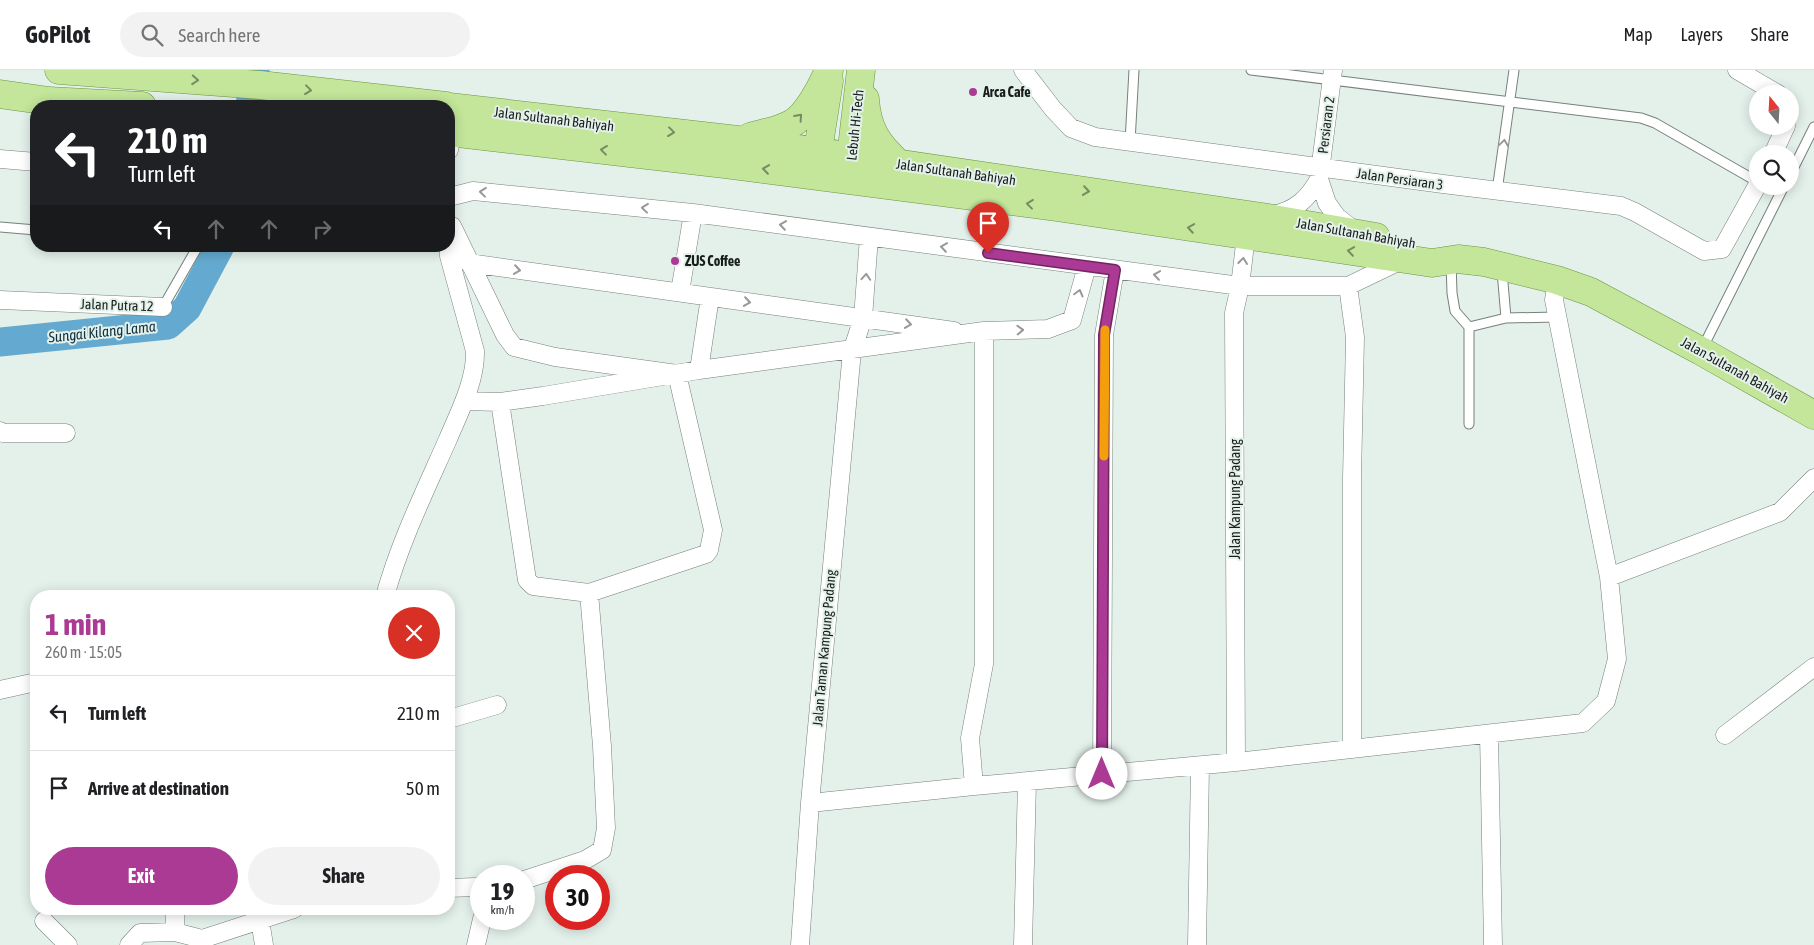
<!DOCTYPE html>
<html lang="en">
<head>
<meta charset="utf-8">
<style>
	:root { --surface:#fff; --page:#f2f2f2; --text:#202124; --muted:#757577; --line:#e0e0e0; --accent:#ab3a95 }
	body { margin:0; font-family:"Asap Condensed",sans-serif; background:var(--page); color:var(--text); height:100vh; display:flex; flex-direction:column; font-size:19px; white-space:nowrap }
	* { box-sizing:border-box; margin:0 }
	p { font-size:16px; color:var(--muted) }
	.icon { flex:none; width:28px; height:28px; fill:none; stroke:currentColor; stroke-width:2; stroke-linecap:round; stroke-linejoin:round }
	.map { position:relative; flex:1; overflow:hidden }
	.details { position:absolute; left:30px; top:520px; width:425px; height:325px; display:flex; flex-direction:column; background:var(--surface); border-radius:20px; box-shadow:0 2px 12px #0003 }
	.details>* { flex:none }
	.guide { position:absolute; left:30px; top:30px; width:425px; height:152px; border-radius:20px; box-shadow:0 2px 12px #0003; background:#202124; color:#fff; overflow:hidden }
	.needle { width:32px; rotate:342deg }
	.controls { position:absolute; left:1749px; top:15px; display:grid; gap:10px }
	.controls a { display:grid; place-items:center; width:50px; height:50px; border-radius:50%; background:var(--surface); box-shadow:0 2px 12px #0003; font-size:25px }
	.speed { position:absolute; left:470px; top:795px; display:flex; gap:10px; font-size:25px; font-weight:700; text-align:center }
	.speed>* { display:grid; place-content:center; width:65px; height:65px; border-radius:50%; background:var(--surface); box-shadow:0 2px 12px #0003; line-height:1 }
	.speed small { font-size:12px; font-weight:400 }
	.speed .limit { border:8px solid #d22; background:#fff; color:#111 }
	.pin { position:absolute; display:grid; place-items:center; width:42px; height:42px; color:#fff; margin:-51px -21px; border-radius:50% 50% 50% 0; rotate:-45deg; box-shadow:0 0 5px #0007 }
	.pin .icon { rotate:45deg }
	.me { position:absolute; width:55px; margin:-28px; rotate:0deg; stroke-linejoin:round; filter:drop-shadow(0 0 4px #0008) }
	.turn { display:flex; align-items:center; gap:18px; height:105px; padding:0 15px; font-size:22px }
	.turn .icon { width:65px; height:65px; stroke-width:2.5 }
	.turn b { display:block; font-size:35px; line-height:42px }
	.lanes { display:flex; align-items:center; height:48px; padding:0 15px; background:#0003; justify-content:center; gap:25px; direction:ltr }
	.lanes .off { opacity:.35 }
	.round { display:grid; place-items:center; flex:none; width:52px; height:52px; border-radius:26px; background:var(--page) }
	.overview { display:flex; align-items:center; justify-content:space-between; height:85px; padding:0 15px }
	h1 { font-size:30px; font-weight:700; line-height:38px; color:var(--accent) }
	.action { display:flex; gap:10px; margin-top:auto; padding:10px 15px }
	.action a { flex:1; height:58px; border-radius:30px; background:var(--accent); color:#fff; font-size:20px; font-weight:700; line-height:58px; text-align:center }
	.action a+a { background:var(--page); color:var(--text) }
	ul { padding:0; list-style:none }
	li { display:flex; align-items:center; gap:15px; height:75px; padding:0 15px; border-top:1px solid var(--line) }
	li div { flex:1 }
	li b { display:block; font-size:19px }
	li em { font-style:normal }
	header { display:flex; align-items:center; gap:30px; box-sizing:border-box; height:70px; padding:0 25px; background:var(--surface); border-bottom:1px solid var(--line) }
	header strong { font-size:24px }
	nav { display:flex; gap:28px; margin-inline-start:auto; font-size:18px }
	.search { width:350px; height:45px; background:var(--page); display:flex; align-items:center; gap:12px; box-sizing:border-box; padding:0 18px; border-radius:28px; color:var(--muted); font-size:19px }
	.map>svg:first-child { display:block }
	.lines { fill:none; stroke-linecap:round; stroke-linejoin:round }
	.river { stroke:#64aad0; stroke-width:29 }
	.lane-casing { stroke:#76817b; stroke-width:11 }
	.street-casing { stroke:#76817b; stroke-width:19 }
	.primary-casing { stroke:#6d9542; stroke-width:29 }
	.lane { stroke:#fff; stroke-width:9 }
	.street { stroke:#fff; stroke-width:18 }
	.primary { stroke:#c3e69a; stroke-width:28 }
	.oneway { stroke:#768c61 }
	.oneway2 { stroke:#979998 }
	.route-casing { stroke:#6f2661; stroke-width:12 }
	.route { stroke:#ab3a95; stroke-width:9 }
	.slow { stroke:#f59e0b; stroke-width:9 }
	.poi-dot { fill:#ab3a95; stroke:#e4f1eb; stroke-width:2 }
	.labels { text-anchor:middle; stroke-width:4; stroke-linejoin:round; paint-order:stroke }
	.poi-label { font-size:14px; font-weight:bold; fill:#181d1b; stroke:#e4f1eb; text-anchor:start }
	.street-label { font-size:14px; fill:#181d1b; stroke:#e4f1eb }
	.water-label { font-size:15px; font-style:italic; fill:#0e3040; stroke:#e4f1eb }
</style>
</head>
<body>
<header>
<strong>GoPilot</strong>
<div class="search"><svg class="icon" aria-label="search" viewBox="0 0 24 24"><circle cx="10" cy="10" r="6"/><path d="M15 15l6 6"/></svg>Search here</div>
<nav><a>Map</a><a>Layers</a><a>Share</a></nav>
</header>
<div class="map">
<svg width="1814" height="875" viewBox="0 0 1814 875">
	<rect width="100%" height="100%" fill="#e4f1eb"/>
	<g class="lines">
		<path class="river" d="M 250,36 L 255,0
			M 0,272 L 168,255 L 187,238 L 220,176"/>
		<defs>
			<path id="lane" d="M 1251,0 L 1641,48 L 1655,53 L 1758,112
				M 1130,72 L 1134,0
				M 1790,105 L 1814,57
				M 1497,121 L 1514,0
				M 0,157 L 36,160
				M 1451,192 L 1452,223 L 1455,241 L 1469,257 L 1469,354
				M 1502,201 L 1506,248
				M 163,237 L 198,176
				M 1469,257 L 1506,248 L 1557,247
				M 1702,279 L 1784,116"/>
			<path id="street" d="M 1023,0 L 1053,39 L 1071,58 L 1095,67 L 1443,114 L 1621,136 L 1635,142 L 1704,181 L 1722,179 L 1758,114
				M 1333,0 L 1319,109 L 1327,133 L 1337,147 L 1354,160
				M 1737,0 L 1778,24
				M 449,80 L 452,62
				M 1773,84 L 1786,56
				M 0,89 L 36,92
				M 449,127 L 473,121 L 693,143 L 1240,216 L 1348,216 L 1355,267 L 1352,408 L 1352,679
				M 1272,145 C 1295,141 1308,129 1319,109
				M 454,160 L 505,265 L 514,277 L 555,287 L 677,304 L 713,460 L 709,480 L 706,484 L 589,523 L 602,676 L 606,758 L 602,780 L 585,790 L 524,810
				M 469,193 L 954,261
				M 1348,216 L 1404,189
				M 680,222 L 693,143
				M 0,230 L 163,237
				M 699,300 L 710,227
				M 464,331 L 500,332 L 543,326 L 699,300 L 984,261 L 1048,259 L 1072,250 L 1087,196
				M 500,332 L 527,510 L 533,516 L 589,523
				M 0,361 L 3,363 L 66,363
				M 1609,507 L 1780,442 L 1814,408
				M 385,526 C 400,472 425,421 448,369 C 459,343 476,310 475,281 L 449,186 L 449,169 L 454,160 L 452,156
				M 0,620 L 36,612
				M 449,649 L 497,635
				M 1489,664 L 1493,875
				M 1725,665 L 1814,597
				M 1236,692 L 1234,243 L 1240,216 L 1246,166
				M 1102,704 L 1104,265 L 1115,200
				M 974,716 L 970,668 L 984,594 L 984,261
				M 810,733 L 974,716 L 1236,692 L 1583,653 L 1606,631 L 1617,589 L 1609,507 L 1554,230 L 1557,210
				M 449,818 L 475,817 L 481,818
				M 175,839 L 175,862
				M 260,850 L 264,875
				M 44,851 L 68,875
				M 129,875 L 140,863 L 175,862 L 202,869 L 294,839
				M 476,875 L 482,849
				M 800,875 L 810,733 L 852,281 L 863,248 L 869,167
				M 1023,875 L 1027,711
				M 1197,875 L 1200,696"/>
			<path id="primary" d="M 59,0 L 260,15 L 446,36
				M 0,24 L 49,31 L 142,36
				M 865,29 C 867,59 877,74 899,94
				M 449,37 L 738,70 L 1262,147 L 1376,167
				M 449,62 L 725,94 L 1058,137 L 1432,193 L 1458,189 L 1484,192 L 1557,210 L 1591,222 L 1701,281 L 1814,345
				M 750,67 C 763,63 778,61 791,54 C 807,46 822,16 829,0
				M 815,99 L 829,11
				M 849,104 L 861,0"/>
		</defs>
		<use href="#lane" class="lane-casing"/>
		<use href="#street" class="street-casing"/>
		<use href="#primary" class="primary-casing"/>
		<use href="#lane" class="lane"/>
		<use href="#street" class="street"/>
		<use href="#primary" class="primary"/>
	</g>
	<defs><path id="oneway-chevron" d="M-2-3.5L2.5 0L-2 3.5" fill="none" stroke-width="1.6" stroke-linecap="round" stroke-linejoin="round" transform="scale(1.25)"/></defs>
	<g class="oneway">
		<use href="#oneway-chevron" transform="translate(195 10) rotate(4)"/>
		<use href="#oneway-chevron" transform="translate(308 20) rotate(7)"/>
		<use href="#oneway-chevron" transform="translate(799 47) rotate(-48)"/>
		<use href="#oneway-chevron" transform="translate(671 62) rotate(7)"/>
		<use href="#oneway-chevron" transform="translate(604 80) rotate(-173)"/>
		<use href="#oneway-chevron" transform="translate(766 99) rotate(-172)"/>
		<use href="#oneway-chevron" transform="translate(1086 121) rotate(8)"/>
		<use href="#oneway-chevron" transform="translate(1030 134) rotate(-173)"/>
		<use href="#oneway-chevron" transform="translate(1191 158) rotate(-171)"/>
		<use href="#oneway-chevron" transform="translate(1351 181) rotate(-172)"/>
	</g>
	<g class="oneway2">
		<use href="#oneway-chevron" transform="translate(1504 73) rotate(-82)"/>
		<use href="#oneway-chevron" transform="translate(483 122) rotate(-174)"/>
		<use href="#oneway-chevron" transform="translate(645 138) rotate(-174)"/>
		<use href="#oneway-chevron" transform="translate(783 155) rotate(-172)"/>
		<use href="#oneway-chevron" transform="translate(944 177) rotate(-172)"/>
		<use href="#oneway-chevron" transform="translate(1243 191) rotate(-83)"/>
		<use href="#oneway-chevron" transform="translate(517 200) rotate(8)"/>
		<use href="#oneway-chevron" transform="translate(1157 205) rotate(-172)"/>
		<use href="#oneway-chevron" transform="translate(866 207) rotate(-86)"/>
		<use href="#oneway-chevron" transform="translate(1079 223) rotate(-75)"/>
		<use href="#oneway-chevron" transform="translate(747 232) rotate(8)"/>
		<use href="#oneway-chevron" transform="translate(908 254) rotate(8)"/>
		<use href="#oneway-chevron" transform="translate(1020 260) rotate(-2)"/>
	</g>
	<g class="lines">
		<defs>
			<path id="route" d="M 988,183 L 1115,200 L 1104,265 L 1102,704"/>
		</defs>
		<use href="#route" class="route-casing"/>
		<use href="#route" class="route"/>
		<path class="slow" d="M 1104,386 L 1105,260"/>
	</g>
	<g class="poi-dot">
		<circle cx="973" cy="22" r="5"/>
		<circle cx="675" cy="191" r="5"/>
	</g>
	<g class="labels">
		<g class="poi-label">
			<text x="983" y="27">Arca Cafe</text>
			<text x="685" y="196">ZUS Coffee</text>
		</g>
		<g class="street-label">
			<text transform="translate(554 49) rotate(7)" y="5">Jalan Sultanah Bahiyah</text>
			<text transform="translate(855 55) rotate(-84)" y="5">Lebuh Hi-Tech</text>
			<text transform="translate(1326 55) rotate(-83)" y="5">Persiaran 2</text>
			<text transform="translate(956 102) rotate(8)" y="5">Jalan Sultanah Bahiyah</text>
			<text transform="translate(1400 109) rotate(8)" y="5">Jalan Persiaran 3</text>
			<text transform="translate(1356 163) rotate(10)" y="5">Jalan Sultanah Bahiyah</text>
			<text transform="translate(117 235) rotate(2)" y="5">Jalan Putra 12</text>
			<text transform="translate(1735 300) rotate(29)" y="5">Jalan Sultanah Bahiyah</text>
			<text transform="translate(1235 429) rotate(-90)" y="5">Jalan Kampung Padang</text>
			<text transform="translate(824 578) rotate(-85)" y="5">Jalan Taman Kampung Padang</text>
		</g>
		<g class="water-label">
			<text transform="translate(102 262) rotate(-6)" y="5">Sungai Kilang Lama</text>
		</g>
	</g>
</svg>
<div class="controls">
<a><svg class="needle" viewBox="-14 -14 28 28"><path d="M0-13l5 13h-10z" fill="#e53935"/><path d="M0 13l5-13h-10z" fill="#757577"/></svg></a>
<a><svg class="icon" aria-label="search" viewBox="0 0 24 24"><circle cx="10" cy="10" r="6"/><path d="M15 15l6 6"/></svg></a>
</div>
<div class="speed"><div>19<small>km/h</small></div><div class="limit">30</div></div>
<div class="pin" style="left:988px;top:183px;background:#d93025"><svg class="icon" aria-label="arrive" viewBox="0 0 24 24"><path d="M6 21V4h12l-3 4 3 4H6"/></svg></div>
<svg class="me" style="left:1102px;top:704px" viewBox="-20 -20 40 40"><circle r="19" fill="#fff"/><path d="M0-13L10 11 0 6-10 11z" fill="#ab3a95"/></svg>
<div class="guide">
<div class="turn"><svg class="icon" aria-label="left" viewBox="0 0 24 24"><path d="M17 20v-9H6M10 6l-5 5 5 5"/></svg><div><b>210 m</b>Turn left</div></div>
<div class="lanes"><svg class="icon" aria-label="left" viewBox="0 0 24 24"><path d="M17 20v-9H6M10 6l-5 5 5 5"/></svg><svg class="icon off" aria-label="ahead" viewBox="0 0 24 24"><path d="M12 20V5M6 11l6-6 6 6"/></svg><svg class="icon off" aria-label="ahead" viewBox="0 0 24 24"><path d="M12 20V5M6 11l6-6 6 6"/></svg><svg class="icon off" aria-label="right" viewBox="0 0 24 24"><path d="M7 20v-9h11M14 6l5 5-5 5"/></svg></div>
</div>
<section class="details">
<div class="overview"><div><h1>1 min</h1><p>260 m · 15:05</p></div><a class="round" style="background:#d93025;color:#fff"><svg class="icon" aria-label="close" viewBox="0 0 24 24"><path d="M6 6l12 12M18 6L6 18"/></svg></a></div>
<ul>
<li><svg class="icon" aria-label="left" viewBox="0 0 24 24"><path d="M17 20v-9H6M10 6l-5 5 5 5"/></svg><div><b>Turn left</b></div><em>210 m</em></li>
<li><svg class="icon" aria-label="arrive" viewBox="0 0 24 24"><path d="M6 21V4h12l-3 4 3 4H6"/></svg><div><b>Arrive at destination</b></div><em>50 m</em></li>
</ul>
<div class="action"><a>Exit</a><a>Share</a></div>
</section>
</div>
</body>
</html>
